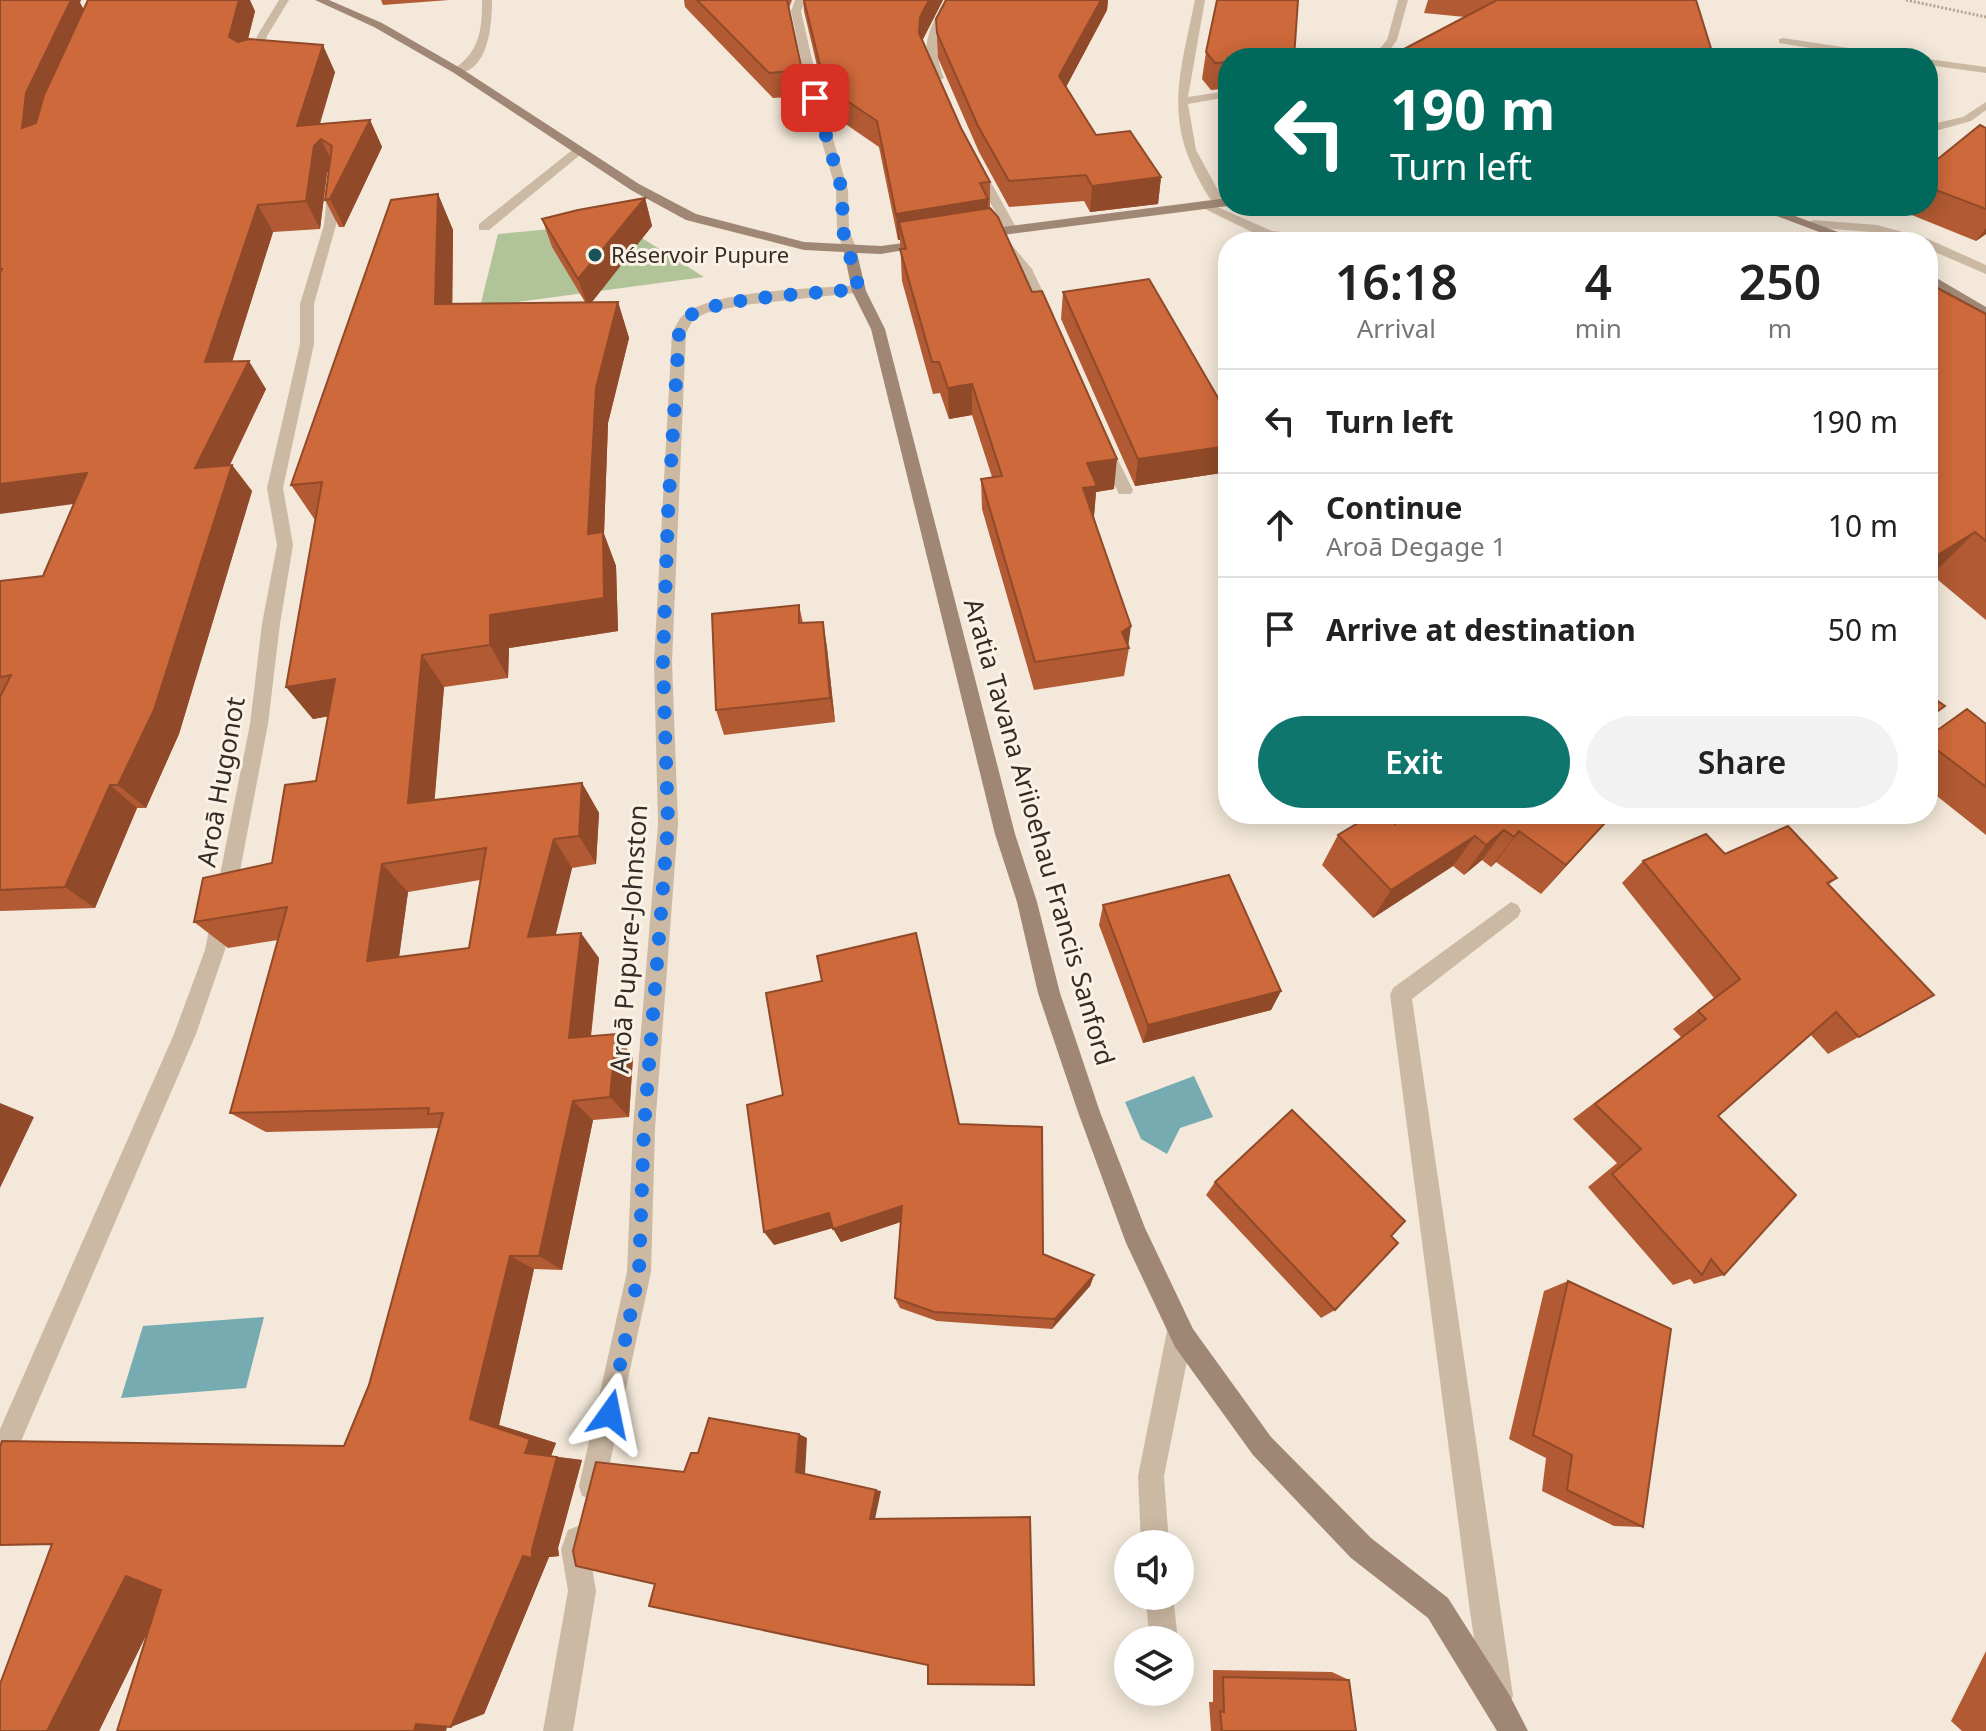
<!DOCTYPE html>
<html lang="en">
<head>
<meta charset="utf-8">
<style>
	:root { --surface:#fff; --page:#f2f2f2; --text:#222; --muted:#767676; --line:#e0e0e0; --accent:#0f766e }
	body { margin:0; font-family:"Noto Sans",sans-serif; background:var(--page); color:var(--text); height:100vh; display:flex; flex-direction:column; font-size:30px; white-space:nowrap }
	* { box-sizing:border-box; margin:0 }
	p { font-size:26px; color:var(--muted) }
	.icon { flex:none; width:44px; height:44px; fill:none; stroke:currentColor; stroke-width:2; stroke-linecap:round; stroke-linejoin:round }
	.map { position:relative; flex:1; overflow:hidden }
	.drawer { position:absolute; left:1218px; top:232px; width:720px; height:592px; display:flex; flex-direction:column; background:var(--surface); border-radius:32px; box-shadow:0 4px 20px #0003 }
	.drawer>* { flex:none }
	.banner { position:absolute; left:1218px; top:48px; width:720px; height:168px; border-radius:32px; box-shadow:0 4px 20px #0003; background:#00695c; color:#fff; overflow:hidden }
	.tools { position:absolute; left:1114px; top:1530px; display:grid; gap:16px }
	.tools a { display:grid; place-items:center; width:80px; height:80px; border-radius:50%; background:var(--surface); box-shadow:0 4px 20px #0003; font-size:40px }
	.pin { position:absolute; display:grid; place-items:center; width:68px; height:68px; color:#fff; margin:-34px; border-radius:16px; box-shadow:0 4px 12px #0006 }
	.me { position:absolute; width:88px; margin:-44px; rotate:12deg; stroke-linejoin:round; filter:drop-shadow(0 0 6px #0008) }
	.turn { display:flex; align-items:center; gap:28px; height:168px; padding:0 40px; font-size:36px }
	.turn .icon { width:104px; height:104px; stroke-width:2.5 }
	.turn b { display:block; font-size:56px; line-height:68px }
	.eta { display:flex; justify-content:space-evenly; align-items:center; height:136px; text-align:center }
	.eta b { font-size:48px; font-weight:600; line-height:56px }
	.button { display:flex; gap:16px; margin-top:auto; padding:16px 40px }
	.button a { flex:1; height:92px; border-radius:48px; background:var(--accent); color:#fff; font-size:32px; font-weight:600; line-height:92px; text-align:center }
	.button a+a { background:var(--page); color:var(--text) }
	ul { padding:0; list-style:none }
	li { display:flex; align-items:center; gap:24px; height:104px; padding:0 40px; border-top:2px solid var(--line) }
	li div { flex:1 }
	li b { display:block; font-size:30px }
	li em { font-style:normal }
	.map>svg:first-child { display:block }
	.green { fill:#b1c398 }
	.water { fill:#76abb2 }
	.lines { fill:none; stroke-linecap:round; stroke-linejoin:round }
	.path { stroke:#b8a38e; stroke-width:3; stroke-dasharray:2 2; stroke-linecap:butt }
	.lane { fill:#ccb9a4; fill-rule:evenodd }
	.street { fill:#ccb9a4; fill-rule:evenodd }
	.secondary { fill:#a08775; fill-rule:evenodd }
	.wall { fill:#b15a33; fill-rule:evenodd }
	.shaded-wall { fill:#904a29 }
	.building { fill:#ce693b; stroke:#904a29; stroke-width:2; fill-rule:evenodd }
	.route { stroke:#1a73e8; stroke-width:14; stroke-dasharray:0 25.2 }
	.poi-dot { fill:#19525b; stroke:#faf2e5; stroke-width:3 }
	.labels { text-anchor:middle; stroke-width:6; stroke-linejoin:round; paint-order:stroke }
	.far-poi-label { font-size:22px; fill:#362c26; stroke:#faf2e5; text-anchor:start }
	.street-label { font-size:26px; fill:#362c26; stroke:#faf2e5 }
</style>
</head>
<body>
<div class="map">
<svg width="1986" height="1731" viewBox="0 0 1986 1731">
	<rect width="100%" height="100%" fill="#f3e8d9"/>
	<path class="green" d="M 618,223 L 704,277 L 480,307 L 498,234 Z"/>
	<path class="water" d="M 1194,1076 L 1213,1117 L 1180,1128 L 1167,1154 L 1141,1139 L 1125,1102 Z
		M 264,1317 L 246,1388 L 121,1398 L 143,1326 Z"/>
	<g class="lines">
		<path class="path" d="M 1906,0 L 1986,17"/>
		<path class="lane" d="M 279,0 L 289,0 L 267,36 L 261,63 L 251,65 L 257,36 Z
			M 576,147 L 586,150 L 489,230 L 479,230 L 479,224 Z
			M 1180,1318 L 1189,1322 L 1193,1331 L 1164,1476 L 1169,1544 L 1141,1544 L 1138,1476 L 1167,1331 L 1171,1322 Z
			M 1145,1596 L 1173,1596 L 1178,1640 L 1150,1640 Z"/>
		<path class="street" d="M 482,0 L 492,0 C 492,24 489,75 454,73 L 454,69 C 480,51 482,30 482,0 Z
			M 795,0 L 805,0 L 801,11 L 821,98 L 848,190 L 849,231 L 857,249 L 850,253 L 843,249 L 837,231 L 836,190 L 809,98 L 791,11 Z
			M 945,0 L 955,0 C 940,28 931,47 944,78 L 938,81 L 934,80 C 918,50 929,28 945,0 Z
			M 1195,0 L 1205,0 L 1188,97 L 1228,91 L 1228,97 L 1188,104 L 1196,150 L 1225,203 L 1215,206 L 1272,231 L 1338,238 L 1345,242 L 1264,238 L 1197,205 L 1203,201 L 1214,205 C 1162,126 1177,87 1195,0 Z
			M 1398,0 L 1408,0 L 1397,40 L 1384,58 L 1372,58 L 1387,40 Z
			M 1783,38 L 1895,55 L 1901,58 L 1873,58 L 1779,43 L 1779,39 Z
			M 1928,59 L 1986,67 L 1986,73 L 1928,65 Z
			M 1986,102 L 1986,110 L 1971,121 L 1928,133 L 1928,125 L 1963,117 Z
			M 978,166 L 984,170 L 1017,229 L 1016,232 L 1005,229 L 972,170 Z
			M 334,182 L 340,186 L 336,225 L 314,304 L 314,344 L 283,488 L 293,545 L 280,624 L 268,724 L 225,950 L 196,1034 L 9,1469 L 0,1473 L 0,1429 L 174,1034 L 205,950 L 250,724 L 262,624 L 277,545 L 267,488 L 300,344 L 300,304 L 324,225 L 328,186 Z
			M 1813,220 L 1877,225 L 1928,239 L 1986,265 L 1986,274 L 1928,249 L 1928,242 L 1908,242 L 1871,232 L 1808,227 L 1807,224 Z
			M 996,238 L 1006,238 L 1032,269 L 1054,315 L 1052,318 L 1042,318 L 1019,270 L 996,244 Z
			M 859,285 L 864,286 L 864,292 L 744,305 L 706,313 L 693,320 L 686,333 L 672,662 L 678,824 L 655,1128 L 651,1272 L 605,1486 L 602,1496 L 592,1499 L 582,1496 L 579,1486 L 627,1272 L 633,1128 L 658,824 L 654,662 L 672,333 C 676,326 679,317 686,313 C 722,289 815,289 859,285 Z
			M 1104,443 L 1112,448 L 1133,490 L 1131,494 L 1119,494 L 1096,448 Z
			M 1511,902 L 1518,905 L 1521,911 L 1518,917 L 1412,999 L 1513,1696 L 1508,1706 L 1498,1711 L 1488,1706 L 1483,1696 L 1470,1612 L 1390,995 L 1393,988 Z
			M 578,1526 L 588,1530 L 592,1540 L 589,1549 L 596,1591 L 573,1731 L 543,1731 L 568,1591 L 561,1549 L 568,1530 Z"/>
		<path class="secondary" d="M 315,0 L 329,0 L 382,23 L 462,69 L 639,184 L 696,214 L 804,242 L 881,246 L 933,239 L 935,242 L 928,246 L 881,254 L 857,253 L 866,291 L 885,329 L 1015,834 L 1037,902 L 1060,993 L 1100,1112 L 1145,1228 L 1193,1329 L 1271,1437 L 1371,1538 L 1448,1598 L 1509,1694 L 1528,1731 L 1497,1731 L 1428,1618 L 1351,1558 L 1253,1455 L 1175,1347 L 1126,1243 L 1078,1112 L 1038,993 L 1017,902 L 995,834 L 871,329 L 852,291 L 844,252 L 804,250 L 686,220 L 631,190 L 454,73 L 374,27 Z
			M 1228,198 L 1228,206 L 979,238 L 973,234 L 979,230 Z
			M 1750,206 L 1768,206 L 1865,242 L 1846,242 Z
			M 1928,273 L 1986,307 L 1986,317 L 1928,283 Z"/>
	</g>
	<path class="wall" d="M 381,0 L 449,0 L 383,5 Z
		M 684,0 L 792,0 L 789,8 L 802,70 L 806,96 L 773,98 L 685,7 Z
		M 803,0 L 943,0 L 922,41 L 961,128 L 990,182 L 990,208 L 1114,489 L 1096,492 L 1094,516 L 1129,648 L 1124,676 L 1034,690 L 982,509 L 981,479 L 992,477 L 972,415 L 949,419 L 940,393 L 933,394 L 902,281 L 900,240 L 898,240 L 879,147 L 828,112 L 804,11 Z
		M 946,0 L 1108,0 L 1107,10 L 1066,87 L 1096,135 L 1161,177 L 1158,204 L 1090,212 L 1084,201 L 1009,207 L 979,152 L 938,58 L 936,19 Z
		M 1428,0 L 1696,0 L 1714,58 L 1387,58 L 1465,17 L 1424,13 Z
		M 80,3 L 84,10 L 255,11 L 248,39 L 335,72 L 320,124 L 370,120 L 382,147 L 344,227 L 339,227 L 325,200 L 329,171 L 327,173 L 320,229 L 273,232 L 232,362 L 266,389 L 230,465 L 232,465 L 252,491 L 179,734 L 146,808 L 137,808 L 95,908 L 0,911 L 0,581 L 43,576 L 74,504 Z
		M 1206,52 L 1228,58 L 1228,112 L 1220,101 L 1222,89 L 1211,90 L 1202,79 Z
		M 1986,128 L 1986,234 L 1976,241 L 1892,207 L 1893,206 L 1928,206 L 1928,167 Z
		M 438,194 L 453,230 L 452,304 L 585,302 L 552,247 L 542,219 L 645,198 L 652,226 L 592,302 L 618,302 L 629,338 L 608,423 L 604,534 L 616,566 L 618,631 L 509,648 L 508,678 L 444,687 L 434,800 L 582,783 L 599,813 L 596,864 L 572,868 L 555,935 L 599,958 L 591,1037 L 633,1057 L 629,1117 L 593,1120 L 562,1270 L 534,1269 L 499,1425 L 556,1443 L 551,1456 L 582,1460 L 558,1548 L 559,1556 L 549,1557 L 484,1714 L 149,1629 L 99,1731 L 0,1731 L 344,1446 L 369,1385 L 439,1128 L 266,1132 L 230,1113 L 278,940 L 228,948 L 194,922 L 272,863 L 316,781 L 328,716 L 313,719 L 286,687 L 315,520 L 291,485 ZM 480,880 L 469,948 L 399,957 L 408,892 Z
		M 1928,283 L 1986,314 L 1986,620 L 1932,575 L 1928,577 Z
		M 1063,292 L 1228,415 L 1228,472 L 1135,486 L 1061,319 Z
		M 799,605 L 803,623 L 823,622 L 827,648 L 835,722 L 724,735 L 716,710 Z
		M 1986,724 L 1986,835 L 1928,789 L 1928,737 Z
		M 1606,822 L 1541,894 L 1496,862 L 1491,867 L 1482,860 L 1464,875 L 1453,866 L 1373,918 L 1322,865 L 1338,835 L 1395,824 Z
		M 1725,854 L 1837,878 L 1828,885 L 1934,995 L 1828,1054 L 1810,1034 L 1718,1116 L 1724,1275 L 1694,1284 L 1690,1279 L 1673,1285 L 1588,1187 L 1617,1163 L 1573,1119 L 1681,1037 L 1673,1029 L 1714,998 L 1622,883 L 1643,861 Z
		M 1103,905 L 1281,991 L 1271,1010 L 1143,1043 L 1099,925 Z
		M 783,1095 L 959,1124 L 1043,1254 L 1094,1275 L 1090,1286 L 1052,1329 L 937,1321 L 900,1308 L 895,1298 L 901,1222 L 841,1242 L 833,1228 L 774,1245 Z
		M 1215,1182 L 1391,1236 L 1335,1310 L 1321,1318 L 1206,1195 Z
		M 1568,1281 L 1643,1527 L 1614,1526 L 1542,1491 L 1546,1458 L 1509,1439 L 1544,1291 Z
		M 1986,1651 L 1986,1731 L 1962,1731 L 1951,1721 Z
		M 1213,1670 L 1332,1672 L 1349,1680 L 1356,1731 L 1211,1731 L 1209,1702 L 1213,1702 Z"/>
	<path class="shaded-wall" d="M 59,0 L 81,0 L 80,3 L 90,20 L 41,155 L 22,128 L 26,93 Z
		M 239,0 L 250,0 L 255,11 L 242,63 L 229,37 Z
		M 929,0 L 943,0 L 921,43 L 919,33 L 920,17 Z
		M 1101,0 L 1108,0 L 1107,10 L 1058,102 L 1059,76 Z
		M 323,45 L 335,72 L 311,152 L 297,126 Z
		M 370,120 L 382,147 L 344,227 L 330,199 Z
		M 321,139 L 334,166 L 327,173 L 320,229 L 306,201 L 314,146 Z
		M 1161,177 L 1158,204 L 1090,212 L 1092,186 Z
		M 438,194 L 453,230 L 452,339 L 435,304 Z
		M 645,198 L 652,226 L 588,307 L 578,279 Z
		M 988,199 L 988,226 L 899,222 L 900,240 L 898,240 L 896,214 Z
		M 258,205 L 273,232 L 223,390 L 205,362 Z
		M 1986,228 L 1986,234 L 1976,241 Z
		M 618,302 L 629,338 L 608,423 L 604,534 L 616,566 L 618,631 L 509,648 L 508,678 L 490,645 L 490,615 L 588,534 L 596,388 Z
		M 249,361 L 266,389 L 215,495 L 195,468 Z
		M 972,384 L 972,415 L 949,419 L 948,388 Z
		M 1228,446 L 1228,472 L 1135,486 L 1138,459 Z
		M 1117,459 L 1114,489 L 1096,492 L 1094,516 L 1083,488 L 1087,463 Z
		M 232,465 L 252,491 L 179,734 L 146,808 L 118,785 Z
		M 87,473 L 110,499 L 0,514 L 0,484 Z
		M 1975,532 L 1932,575 L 1928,577 L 1928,561 Z
		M 823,622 L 827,648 L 835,722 L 830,698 Z
		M 1131,626 L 1128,648 L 1122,632 Z
		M 422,655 L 444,687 L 432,832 L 408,803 Z
		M 335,679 L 360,711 L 313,719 L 286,687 Z
		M 582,783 L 599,813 L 596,864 L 579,836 Z
		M 110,785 L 137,808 L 95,908 L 65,887 Z
		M 1606,822 L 1579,852 L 1541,894 L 1566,865 Z
		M 1504,830 L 1482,860 L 1464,875 L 1486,845 Z
		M 1519,831 L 1496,862 L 1491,867 L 1514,837 Z
		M 1475,836 L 1453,866 L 1373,918 L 1391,890 Z
		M 554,839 L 572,868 L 549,963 L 528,937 Z
		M 382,864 L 408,892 L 395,986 L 367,961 Z
		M 581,933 L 599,958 L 588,1060 L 569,1038 Z
		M 1281,991 L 1271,1010 L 1143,1043 L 1148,1025 Z
		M 616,1034 L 633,1057 L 629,1117 L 610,1097 Z
		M 573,1101 L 593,1120 L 562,1270 L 539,1256 Z
		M 0,1103 L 34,1117 L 0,1188 Z
		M 902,1206 L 906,1220 L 841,1242 L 833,1229 Z
		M 829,1213 L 836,1227 L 774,1245 L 764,1232 Z
		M 510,1256 L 534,1269 L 499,1425 L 556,1443 L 551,1456 L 525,1453 L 470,1419 Z
		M 1094,1275 L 1090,1286 L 1052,1329 L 1055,1319 Z
		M 799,1434 L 807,1438 L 805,1474 L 796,1472 Z
		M 557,1457 L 582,1460 L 558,1548 L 559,1556 L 549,1557 L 484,1714 L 451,1727 L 523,1556 Z
		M 876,1490 L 881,1491 L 875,1519 L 870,1519 Z
		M 177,1573 L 99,1731 L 47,1731 L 126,1576 Z
		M 452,1711 L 446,1731 L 414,1731 L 416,1724 Z"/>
	<path class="building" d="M 0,0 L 71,0 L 26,93 L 22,128 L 36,123 L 44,95 L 88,0 L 239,0 L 229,37 L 238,42 L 249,39 L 323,45 L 297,126 L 370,120 L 330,199 L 325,200 L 332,146 L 321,139 L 314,146 L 306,201 L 258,205 L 205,362 L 249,361 L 195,468 L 232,465 L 154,710 L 118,785 L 110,785 L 65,887 L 0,890 L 0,697 L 11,675 L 0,677 L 0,581 L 43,576 L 87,473 L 0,484 L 0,273 L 2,269 L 0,269 Z
		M 697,0 L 787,0 L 802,70 L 769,73 Z
		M 804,0 L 929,0 L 920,17 L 919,33 L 961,128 L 990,182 L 980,183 L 988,199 L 896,214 L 877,121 L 825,86 Z
		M 946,0 L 1101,0 L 1059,76 L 1096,135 L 1130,131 L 1161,177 L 1092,186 L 1086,175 L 1009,181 L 978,126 L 937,33 L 936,19 Z
		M 1217,0 L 1298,0 L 1294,58 L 1228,58 L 1228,62 L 1215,63 L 1206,52 Z
		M 1497,0 L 1696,0 L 1714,58 L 1596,58 L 1567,55 L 1562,58 L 1387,58 Z
		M 1980,125 L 1986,128 L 1986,209 L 1928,187 L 1928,167 Z
		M 438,194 L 435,304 L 618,302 L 596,388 L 588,534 L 603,532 L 604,598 L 490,615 L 490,645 L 422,655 L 408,803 L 582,783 L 579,836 L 554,839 L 528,937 L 581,933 L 569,1038 L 616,1034 L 610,1097 L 573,1101 L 539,1256 L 510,1256 L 470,1419 L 530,1439 L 525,1453 L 557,1457 L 532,1550 L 532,1558 L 523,1556 L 451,1727 L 416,1724 L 414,1731 L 117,1731 L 161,1590 L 126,1576 L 47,1731 L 0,1731 L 0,1684 L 52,1544 L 0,1545 L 0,1447 L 2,1441 L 344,1446 L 369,1385 L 443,1113 L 428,1114 L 429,1108 L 230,1113 L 287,907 L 194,922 L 203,878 L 272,863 L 285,785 L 316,781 L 335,679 L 286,687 L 322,482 L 291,485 L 391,200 ZM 486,848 L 469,948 L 367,961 L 382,864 Z
		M 645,198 L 578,279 L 542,219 L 578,210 Z
		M 990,208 L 998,217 L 1032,292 L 1042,291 L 1117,459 L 1087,463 L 1097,486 L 1083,488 L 1131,626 L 1122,632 L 1129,648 L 1035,662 L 981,479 L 1002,476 L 972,384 L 948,388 L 939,362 L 932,362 L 900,249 L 906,249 L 899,222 Z
		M 1149,279 L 1228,415 L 1228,446 L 1138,459 L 1063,292 Z
		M 1928,283 L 1986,314 L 1986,541 L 1975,532 L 1928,561 Z
		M 799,605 L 799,623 L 823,622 L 830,698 L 716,710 L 712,614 Z
		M 1928,694 L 1945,706 L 1928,718 Z
		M 1967,709 L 1986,724 L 1986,787 L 1928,743 L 1928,737 Z
		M 1373,814 L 1386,814 L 1395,824 L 1406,814 L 1595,814 L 1606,822 L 1566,865 L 1519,831 L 1514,837 L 1504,830 L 1486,845 L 1475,836 L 1391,890 L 1338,835 Z
		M 1788,826 L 1837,878 L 1827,883 L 1934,995 L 1859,1037 L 1836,1012 L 1718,1116 L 1796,1195 L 1724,1275 L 1711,1259 L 1702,1275 L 1612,1174 L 1641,1149 L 1595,1104 L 1706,1019 L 1698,1011 L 1740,979 L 1643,861 L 1706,834 L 1725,854 Z
		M 1229,875 L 1281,991 L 1148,1025 L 1103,905 Z
		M 916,933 L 959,1124 L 1042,1127 L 1043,1254 L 1094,1275 L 1055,1319 L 934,1312 L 895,1298 L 902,1206 L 833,1229 L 829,1213 L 764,1232 L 747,1105 L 783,1095 L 766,993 L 822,981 L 817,956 Z
		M 1292,1110 L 1405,1221 L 1391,1236 L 1398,1243 L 1335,1310 L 1215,1182 Z
		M 1568,1281 L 1671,1329 L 1643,1527 L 1567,1490 L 1572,1455 L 1533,1435 Z
		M 709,1418 L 799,1434 L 796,1472 L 876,1490 L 870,1519 L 1030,1517 L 1034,1685 L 928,1684 L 928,1665 L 649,1606 L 655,1584 L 576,1566 L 573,1551 L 596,1462 L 684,1472 L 691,1453 L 698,1453 Z
		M 1223,1677 L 1349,1680 L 1356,1731 L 1222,1731 L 1220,1711 L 1224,1712 Z"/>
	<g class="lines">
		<path class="route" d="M 610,1414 L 639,1272 L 644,1128 L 668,824 L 663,662 L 668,513 L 679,333 C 682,328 684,321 688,317 C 713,297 823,293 859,289 L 843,231 L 842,190 L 815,98"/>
	</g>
	<circle class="poi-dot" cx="595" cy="255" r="8"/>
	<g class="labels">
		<g class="far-poi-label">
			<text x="611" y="263">Réservoir Pupure</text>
		</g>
		<g class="street-label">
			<text transform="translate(221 782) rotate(-80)" y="9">Aroā Hugonot</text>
			<text transform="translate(1039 832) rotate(74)" y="9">Aratia Tavana Ariioehau Francis Sanford</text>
			<text transform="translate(629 939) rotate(-86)" y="9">Aroā Pupure-Johnston</text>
		</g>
	</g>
</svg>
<div class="tools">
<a><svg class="icon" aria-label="sound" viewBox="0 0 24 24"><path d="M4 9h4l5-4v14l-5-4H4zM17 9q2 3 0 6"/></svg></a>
<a><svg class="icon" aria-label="layers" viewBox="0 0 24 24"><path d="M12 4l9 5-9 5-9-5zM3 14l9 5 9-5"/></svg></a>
</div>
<div class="pin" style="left:815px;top:98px;background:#d93025"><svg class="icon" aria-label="arrive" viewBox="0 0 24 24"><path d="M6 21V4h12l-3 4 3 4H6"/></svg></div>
<svg class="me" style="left:610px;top:1414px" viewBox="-20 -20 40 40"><path d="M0-17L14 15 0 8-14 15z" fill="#1a73e8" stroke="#fff" stroke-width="4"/></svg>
<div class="banner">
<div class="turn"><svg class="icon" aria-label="left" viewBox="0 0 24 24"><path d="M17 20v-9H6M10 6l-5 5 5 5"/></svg><div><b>190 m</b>Turn left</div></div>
</div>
<section class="drawer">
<div class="eta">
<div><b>16:18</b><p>Arrival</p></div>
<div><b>4</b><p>min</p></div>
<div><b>250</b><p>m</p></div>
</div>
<ul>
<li><svg class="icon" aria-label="left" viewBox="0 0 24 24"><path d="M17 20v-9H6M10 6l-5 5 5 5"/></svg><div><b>Turn left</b></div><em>190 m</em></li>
<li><svg class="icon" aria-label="ahead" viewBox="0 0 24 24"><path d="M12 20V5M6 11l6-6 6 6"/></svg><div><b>Continue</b><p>Aroā Degage 1</p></div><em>10 m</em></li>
<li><svg class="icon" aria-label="arrive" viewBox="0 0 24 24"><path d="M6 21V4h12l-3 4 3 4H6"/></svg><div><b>Arrive at destination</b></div><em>50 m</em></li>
</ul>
<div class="button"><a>Exit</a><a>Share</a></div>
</section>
</div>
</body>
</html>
